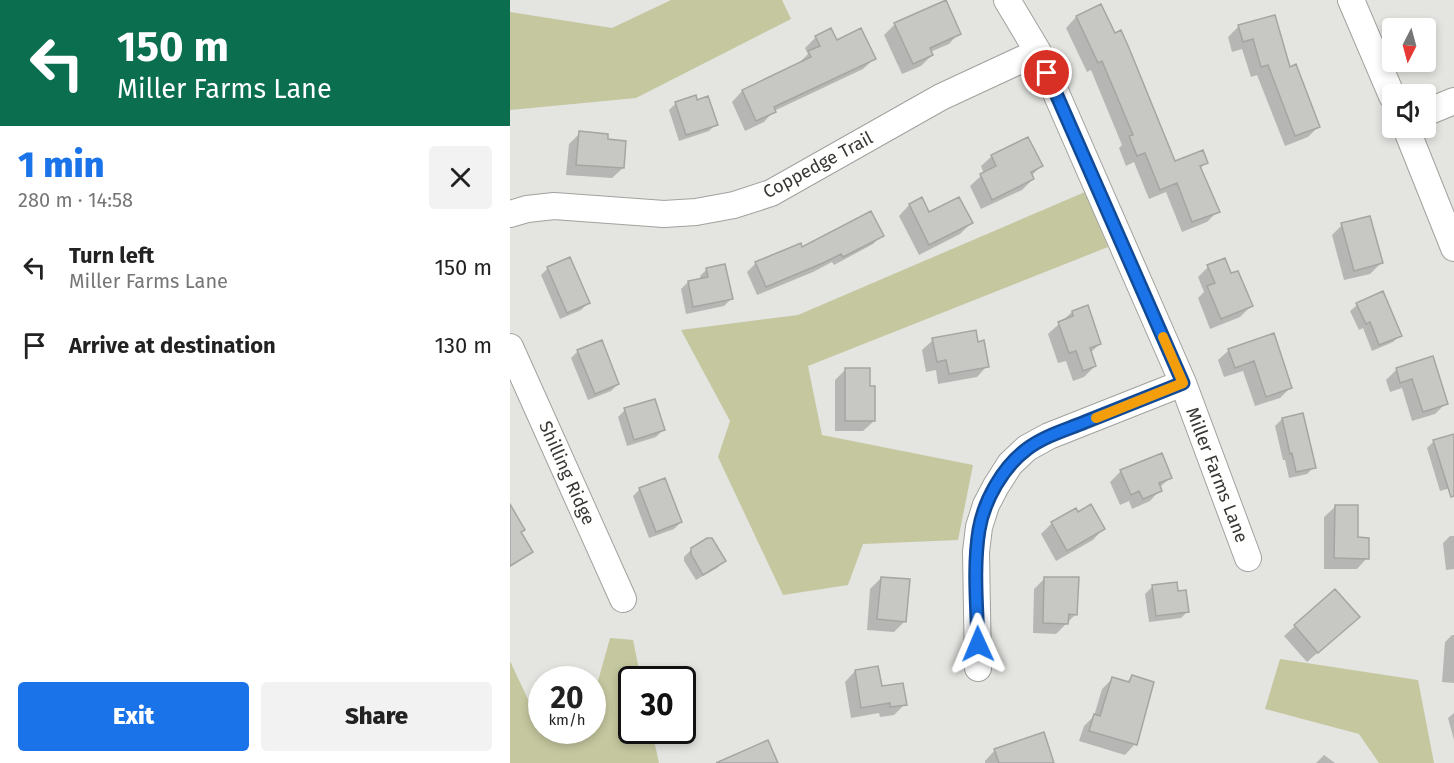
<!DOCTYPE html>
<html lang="en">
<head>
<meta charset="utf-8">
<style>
	:root { --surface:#fff; --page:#f2f2f2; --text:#222; --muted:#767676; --accent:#1a73e8 }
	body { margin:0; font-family:"Fira Sans",sans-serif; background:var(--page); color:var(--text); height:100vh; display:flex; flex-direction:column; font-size:22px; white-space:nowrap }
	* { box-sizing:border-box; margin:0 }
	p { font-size:20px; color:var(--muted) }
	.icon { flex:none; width:33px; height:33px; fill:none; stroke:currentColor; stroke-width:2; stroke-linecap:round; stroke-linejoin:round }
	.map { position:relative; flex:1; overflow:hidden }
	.side { display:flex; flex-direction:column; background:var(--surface); width:510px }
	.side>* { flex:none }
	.banner { background:#0b6e4f; color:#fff; overflow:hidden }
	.needle { width:39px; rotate:186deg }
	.tools { position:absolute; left:872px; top:18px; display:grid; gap:12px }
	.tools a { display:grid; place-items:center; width:54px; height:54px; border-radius:6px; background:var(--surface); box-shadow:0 3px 9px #0003; font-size:30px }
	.speed { position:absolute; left:18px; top:666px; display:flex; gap:12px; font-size:30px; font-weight:700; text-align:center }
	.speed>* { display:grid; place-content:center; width:78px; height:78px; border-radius:50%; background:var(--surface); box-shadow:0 3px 9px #0003; line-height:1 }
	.speed small { font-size:15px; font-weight:400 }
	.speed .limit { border:3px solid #111; border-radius:9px; background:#fff; color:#111 }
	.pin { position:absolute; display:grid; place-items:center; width:51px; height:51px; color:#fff; margin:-26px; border:3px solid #fff; border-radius:50%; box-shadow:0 2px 6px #0007 }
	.me { position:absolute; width:66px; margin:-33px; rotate:359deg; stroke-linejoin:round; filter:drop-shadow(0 0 4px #0008) }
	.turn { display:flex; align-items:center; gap:21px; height:126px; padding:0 18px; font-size:27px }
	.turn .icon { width:78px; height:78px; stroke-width:2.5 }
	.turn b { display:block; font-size:42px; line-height:51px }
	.round { display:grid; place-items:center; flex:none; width:63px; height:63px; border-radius:6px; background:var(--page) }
	.head { display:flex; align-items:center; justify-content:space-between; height:102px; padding:0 18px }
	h1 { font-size:36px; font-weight:800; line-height:45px; color:var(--accent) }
	.cta { display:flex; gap:12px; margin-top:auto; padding:12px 18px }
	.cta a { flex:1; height:69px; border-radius:6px; background:var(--accent); color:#fff; font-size:24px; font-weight:800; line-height:69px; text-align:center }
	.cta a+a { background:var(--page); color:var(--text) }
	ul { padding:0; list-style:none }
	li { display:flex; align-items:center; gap:18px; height:78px; padding:0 18px }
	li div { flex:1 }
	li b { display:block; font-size:22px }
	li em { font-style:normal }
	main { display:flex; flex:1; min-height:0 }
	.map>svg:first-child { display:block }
	.green { fill:#c5c79f }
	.shadow { fill:#0003 }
	.building { fill:#c7c7c4; stroke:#a5a5a2; stroke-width:1.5 }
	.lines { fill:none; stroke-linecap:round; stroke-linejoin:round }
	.minor-casing { stroke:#a1a19e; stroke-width:28 }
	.minor { stroke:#fff; stroke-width:26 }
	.route-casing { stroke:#114b97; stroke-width:15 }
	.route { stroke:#1a73e8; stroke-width:10 }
	.slow { stroke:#f59e0b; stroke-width:10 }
	.labels { text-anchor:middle; stroke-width:5; stroke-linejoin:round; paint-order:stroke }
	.street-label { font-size:18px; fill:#373736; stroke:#fffffe }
</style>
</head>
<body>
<main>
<section class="side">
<div class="banner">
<div class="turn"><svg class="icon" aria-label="left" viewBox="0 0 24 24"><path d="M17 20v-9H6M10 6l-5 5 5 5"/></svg><div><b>150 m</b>Miller Farms Lane</div></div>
</div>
<div class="head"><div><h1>1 min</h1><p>280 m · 14:58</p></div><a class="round"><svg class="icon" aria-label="close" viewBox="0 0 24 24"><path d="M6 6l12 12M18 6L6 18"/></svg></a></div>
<ul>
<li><svg class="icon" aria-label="left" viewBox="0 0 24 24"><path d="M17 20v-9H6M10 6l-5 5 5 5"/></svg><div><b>Turn left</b><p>Miller Farms Lane</p></div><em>150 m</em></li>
<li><svg class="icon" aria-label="arrive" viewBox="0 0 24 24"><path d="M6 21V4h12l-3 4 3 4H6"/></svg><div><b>Arrive at destination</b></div><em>130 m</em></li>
</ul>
<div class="cta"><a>Exit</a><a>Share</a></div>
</section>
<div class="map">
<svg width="944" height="763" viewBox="0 0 944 763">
	<rect width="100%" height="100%" fill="#e4e4e1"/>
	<path class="green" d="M 161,0 L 272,0 L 281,19 L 126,98 L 0,110 L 0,12 L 102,28 Z
		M 575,192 L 598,247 L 298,366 L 312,435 L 463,465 L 448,540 L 353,544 L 338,585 L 273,595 L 208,457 L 220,421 L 171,330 L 288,315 Z
		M 100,638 L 123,640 L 131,679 L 122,680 L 122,730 L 142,731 L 149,763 L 0,763 L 0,661 L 22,708 L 31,704 L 32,730 L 82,730 L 83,683 L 88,681 Z
		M 770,659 L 908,680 L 924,763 L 869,763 L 849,734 L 755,709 Z"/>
	<path class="shadow" d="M 590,6 L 664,163 L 696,162 L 690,169 L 708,211 L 697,222 L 672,232 L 656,192 L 639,199 L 624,162 L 616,166 L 609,148 L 612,145 L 581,70 L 577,72 L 556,28 L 566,17 Z
		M 385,24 L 449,33 L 439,44 L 420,52 L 422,55 L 411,66 L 392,74 L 374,35 Z
		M 729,26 L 779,69 L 808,127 L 798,137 L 775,146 L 747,75 L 741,77 L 732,49 L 722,52 L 718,37 Z
		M 306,37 L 326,42 L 364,59 L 353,69 L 264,111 L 254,122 L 235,131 L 222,102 L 232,91 L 289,63 L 298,54 L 295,48 Z
		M 186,102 L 206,124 L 199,131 L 169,141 L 159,110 L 166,103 Z
		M 70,133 L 96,141 L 113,168 L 102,178 L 56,175 L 59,144 Z
		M 482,156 L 531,166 L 521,176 L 523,179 L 512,190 L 471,209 L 460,186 L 471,176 L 474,174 L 471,166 Z
		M 411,199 L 418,214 L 461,223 L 450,234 L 409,255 L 389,216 L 399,205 Z
		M 832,225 L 871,263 L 860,274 L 834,280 L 822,235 Z
		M 372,235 L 363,244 L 324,265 L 322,262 L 303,272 L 247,295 L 237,272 L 246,263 Z
		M 698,267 L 720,275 L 741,306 L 730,317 L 700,329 L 688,298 L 694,292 L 688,277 Z
		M 38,268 L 78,303 L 71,310 L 50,319 L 31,275 Z
		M 197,269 L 221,299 L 214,306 L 176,314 L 171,289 L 178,282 L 191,280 L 190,276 Z
		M 847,305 L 890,335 L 883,342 L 862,351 L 853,328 L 849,330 L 840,311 Z
		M 562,312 L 590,344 L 580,353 L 585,366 L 574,377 L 563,381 L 556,361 L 548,363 L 538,334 Z
		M 763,335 L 781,387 L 770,398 L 745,406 L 733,371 L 714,377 L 708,360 L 719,350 Z
		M 423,340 L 467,343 L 477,366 L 467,377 L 428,384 L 426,370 L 416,372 L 412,350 Z
		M 68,351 L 108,384 L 101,391 L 78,400 L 61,358 Z
		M 922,358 L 936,403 L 925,414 L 902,421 L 892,388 L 880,392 L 876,380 L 887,369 Z
		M 336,369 L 359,387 L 364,421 L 353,431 L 325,431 L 325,380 Z
		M 115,410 L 153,430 L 146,437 L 117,446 L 108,417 Z
		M 772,419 L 804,467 L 797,474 L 779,478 L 775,460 L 773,460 L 765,426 Z
		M 944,435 L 944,487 L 930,491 L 917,448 L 924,441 Z
		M 611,471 L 661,477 L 649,488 L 650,490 L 640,501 L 622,509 L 619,501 L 610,505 L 600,482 Z
		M 130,489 L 171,522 L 164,529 L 139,538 L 123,496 Z
		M 825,507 L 847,539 L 857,558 L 847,569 L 814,569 L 814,517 Z
		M 0,516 L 21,552 L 14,558 L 0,567 Z
		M 542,523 L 593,529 L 583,540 L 546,561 L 531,534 Z
		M 940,536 L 944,536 L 944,569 L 936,570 L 933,543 Z
		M 182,549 L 214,561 L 207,568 L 186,580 L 174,561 L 174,557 Z
		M 371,578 L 395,621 L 384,632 L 357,630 L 360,589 Z
		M 535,578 L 566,614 L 546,634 L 523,633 L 524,589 Z
		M 642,587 L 667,593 L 678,611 L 671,618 L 639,622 L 635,594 Z
		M 785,626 L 837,627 L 797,662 L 774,636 Z
		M 942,635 L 944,635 L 944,683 L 932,682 L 935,642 Z
		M 345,671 L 395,704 L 384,715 L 370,717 L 369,713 L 341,718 L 335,682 Z
		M 622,677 L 625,744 L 615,755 L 569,741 L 574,726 L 584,716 L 592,689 L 602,679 L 616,683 Z
		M 944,713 L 944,740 L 938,718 Z
		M 485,750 L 542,763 L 475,763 L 475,761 Z
		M 814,755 L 825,763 L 806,763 Z"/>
	<path class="building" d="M 436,0 L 451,34 L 420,48 L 423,55 L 403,64 L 384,23 Z
		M 591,4 L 605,33 L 611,30 L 619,48 L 665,161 L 693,150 L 698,163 L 690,166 L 710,212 L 682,222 L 667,183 L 650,190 L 635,153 L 627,156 L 619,136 L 623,135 L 592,61 L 588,63 L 566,16 Z
		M 765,15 L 780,67 L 786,64 L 810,127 L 785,136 L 758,65 L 751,67 L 743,39 L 733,42 L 728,25 Z
		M 321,28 L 327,40 L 351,28 L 366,59 L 264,107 L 266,112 L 246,121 L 232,90 L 301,57 L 298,51 L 310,46 L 305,36 Z
		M 186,95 L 187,100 L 198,96 L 208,125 L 176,135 L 165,102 Z
		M 69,131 L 98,134 L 98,139 L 116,141 L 114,168 L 66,165 Z
		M 518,137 L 533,166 L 521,172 L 524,179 L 482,200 L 470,174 L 486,166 L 481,155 Z
		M 412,197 L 419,212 L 449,197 L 463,223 L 419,245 L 399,204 Z
		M 361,211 L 374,236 L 333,257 L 331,254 L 313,263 L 256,287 L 245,262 L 291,243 L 292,247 Z
		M 860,216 L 873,263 L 844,271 L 831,223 Z
		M 60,257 L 80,303 L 57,313 L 37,267 Z
		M 715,258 L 721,273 L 728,271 L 743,306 L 711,319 L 697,286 L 705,283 L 697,265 Z
		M 215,264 L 223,299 L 183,307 L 178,281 L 198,277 L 196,268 Z
		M 873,291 L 892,336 L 869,345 L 860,322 L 856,324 L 846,303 Z
		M 578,305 L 591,344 L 580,348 L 586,366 L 573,371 L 566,351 L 559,353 L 548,322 L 563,316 L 562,311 Z
		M 466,330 L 468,342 L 474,340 L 479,367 L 439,374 L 436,360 L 427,362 L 422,338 Z
		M 764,333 L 782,388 L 756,397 L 744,361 L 725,368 L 718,349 Z
		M 92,340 L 109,384 L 85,394 L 67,350 Z
		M 923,356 L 938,404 L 913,412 L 902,379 L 890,383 L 886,368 Z
		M 335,368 L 360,368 L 360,386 L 365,386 L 365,421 L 335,421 Z
		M 145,399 L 155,430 L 124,440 L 114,408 Z
		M 793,413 L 806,468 L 786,472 L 782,453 L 780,454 L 772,418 Z
		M 944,434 L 944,496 L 941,497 L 923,440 Z
		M 652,453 L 662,478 L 649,483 L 652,491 L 633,499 L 629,491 L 621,495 L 610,470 Z
		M 155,478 L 172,522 L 146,532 L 129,488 Z
		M 0,504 L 15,530 L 11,532 L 23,552 L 0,566 Z
		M 581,504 L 595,529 L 557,551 L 541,522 L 566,508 L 568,512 Z
		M 825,505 L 848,505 L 848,537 L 859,538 L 859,559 L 824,558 Z
		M 197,538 L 202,538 L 216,561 L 193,575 L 181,554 L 181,548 Z
		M 371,577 L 400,579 L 396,622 L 367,619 Z
		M 534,577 L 569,577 L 567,615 L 559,614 L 558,624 L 533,623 Z
		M 667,582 L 668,591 L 676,590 L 679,612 L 646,616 L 642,585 Z
		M 825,589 L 850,617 L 808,653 L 784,625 Z
		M 368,666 L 372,686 L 393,683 L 397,705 L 380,707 L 380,703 L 351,708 L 345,670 Z
		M 622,675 L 644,682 L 627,745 L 579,731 L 584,714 L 590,716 L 602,677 L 619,682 Z
		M 534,732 L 544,763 L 489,763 L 484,749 Z
		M 258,740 L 268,763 L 206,763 Z"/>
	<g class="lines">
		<defs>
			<path id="minor" d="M 497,0 L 528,52 L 673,383 L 738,558
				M 841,0 L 882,96
				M 915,113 L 944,101
				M 896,128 L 944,248
				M 0,214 L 17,209 L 44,206 L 154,214 L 186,212 L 224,205 L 261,193 L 431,97 L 528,52
				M 0,347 L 113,599
				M 468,668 L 466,552 L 469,527 L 476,505 L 486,486 L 500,464 L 517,448 L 539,436 L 673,383"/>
		</defs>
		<use href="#minor" class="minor-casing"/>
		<use href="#minor" class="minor"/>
	</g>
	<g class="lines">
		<defs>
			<path id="route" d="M 468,644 C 467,607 463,567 469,530 C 474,500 493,467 517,449 C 534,436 556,430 575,422 C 608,409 640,396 673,383 L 537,73"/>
		</defs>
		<use href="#route" class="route-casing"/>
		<use href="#route" class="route"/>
		<path class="slow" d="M 586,418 L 673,383 L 653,337"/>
	</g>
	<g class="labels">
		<g class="street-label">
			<text transform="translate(308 165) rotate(-28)" y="6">Coppedge Trail</text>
			<text transform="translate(57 473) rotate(66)" y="6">Shilling Ridge</text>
			<text transform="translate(707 475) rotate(69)" y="6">Miller Farms Lane</text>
		</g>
	</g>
</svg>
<div class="tools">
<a><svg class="needle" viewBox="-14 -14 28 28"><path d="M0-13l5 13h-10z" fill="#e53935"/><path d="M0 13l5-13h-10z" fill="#767676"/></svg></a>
<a><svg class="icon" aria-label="sound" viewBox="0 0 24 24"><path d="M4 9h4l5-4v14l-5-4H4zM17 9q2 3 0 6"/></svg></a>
</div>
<div class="speed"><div>20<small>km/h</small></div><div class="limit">30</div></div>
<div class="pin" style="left:537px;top:73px;background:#d93025"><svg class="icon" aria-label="arrive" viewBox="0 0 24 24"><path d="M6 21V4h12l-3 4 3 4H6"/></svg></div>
<svg class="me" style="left:468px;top:644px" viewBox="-20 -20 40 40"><path d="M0-17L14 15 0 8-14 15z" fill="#1a73e8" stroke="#fff" stroke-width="4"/></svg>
</div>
</main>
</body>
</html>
